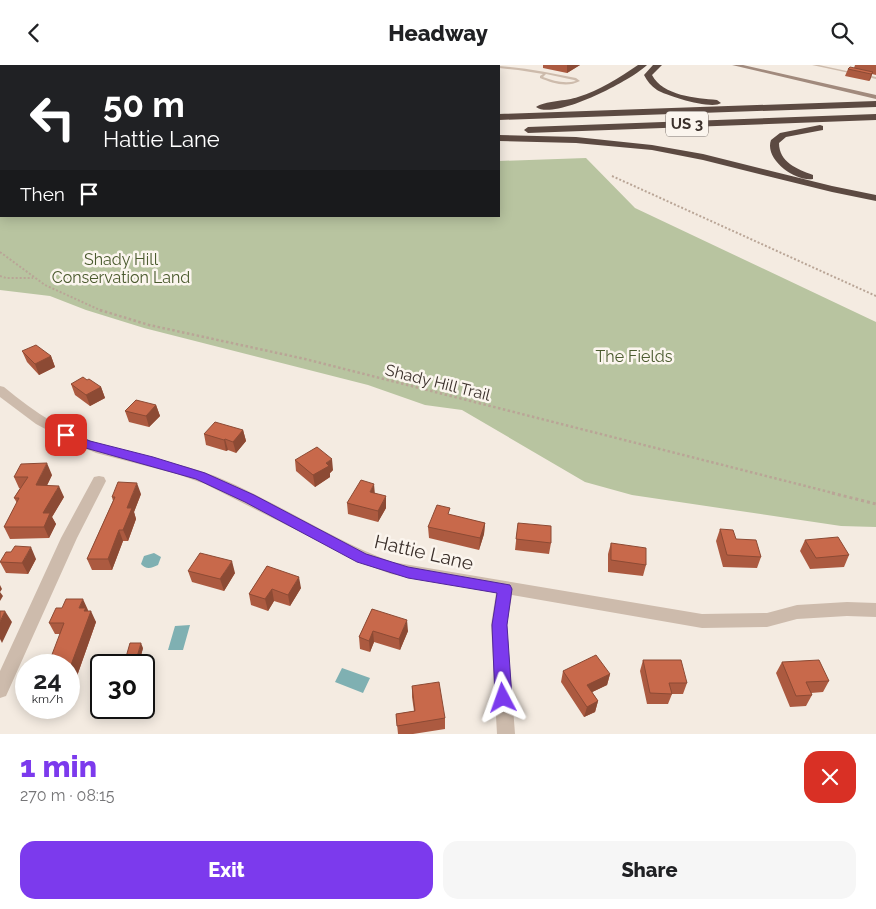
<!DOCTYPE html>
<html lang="en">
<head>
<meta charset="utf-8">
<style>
	:root { --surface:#fff; --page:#f6f6f6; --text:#202124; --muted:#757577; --accent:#7c3aed }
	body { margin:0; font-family:Raleway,sans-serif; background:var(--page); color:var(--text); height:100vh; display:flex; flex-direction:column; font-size:19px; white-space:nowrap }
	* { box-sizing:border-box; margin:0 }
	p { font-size:16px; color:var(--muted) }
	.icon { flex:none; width:28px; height:28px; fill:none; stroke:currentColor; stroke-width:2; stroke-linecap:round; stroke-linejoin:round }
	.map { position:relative; height:669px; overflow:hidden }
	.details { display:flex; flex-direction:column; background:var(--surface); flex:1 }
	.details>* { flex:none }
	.hud { position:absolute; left:0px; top:0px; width:500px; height:152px; box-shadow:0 2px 12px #0003; background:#202124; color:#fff; overflow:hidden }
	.speed { position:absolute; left:15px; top:589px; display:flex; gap:10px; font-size:25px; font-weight:700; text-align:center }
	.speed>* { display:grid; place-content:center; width:65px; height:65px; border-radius:50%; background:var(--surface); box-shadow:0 2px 12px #0003; line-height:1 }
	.speed small { font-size:12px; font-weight:400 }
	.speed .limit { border:2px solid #111; border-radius:8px; background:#fff; color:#111 }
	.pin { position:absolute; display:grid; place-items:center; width:42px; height:42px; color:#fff; margin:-21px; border-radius:10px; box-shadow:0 2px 8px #0006 }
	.me { position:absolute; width:55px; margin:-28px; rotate:356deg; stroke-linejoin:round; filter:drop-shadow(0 0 4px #0008) }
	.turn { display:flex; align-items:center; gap:18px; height:105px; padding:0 20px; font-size:22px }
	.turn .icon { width:65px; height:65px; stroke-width:2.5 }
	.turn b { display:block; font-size:35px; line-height:42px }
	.then { display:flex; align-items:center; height:48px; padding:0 20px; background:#0003; gap:10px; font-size:19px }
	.round { display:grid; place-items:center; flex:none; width:52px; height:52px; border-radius:15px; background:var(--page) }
	.overview { display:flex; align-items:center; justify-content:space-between; height:85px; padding:0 20px }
	h1 { font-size:30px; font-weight:800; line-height:38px; color:var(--accent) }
	.cta { display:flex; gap:10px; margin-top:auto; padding:10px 20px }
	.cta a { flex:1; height:58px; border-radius:15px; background:var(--accent); color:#fff; font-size:20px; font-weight:800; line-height:58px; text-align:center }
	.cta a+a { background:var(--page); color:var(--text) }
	header { display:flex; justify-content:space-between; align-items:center; height:65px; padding:0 20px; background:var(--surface); font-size:22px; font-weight:800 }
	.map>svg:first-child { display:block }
	.green { fill:#b8c4a0 }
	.water { fill:#7fb0b2 }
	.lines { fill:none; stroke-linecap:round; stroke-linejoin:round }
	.path-far2 { stroke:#b9a596; stroke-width:2; stroke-dasharray:2 2; stroke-linecap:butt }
	.path-far1 { stroke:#b9a596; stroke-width:2.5; stroke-dasharray:2.5 2.5; stroke-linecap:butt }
	.path { stroke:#b9a596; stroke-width:3; stroke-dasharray:3 3; stroke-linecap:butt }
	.service { fill:#cdbbac; fill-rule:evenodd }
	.minor { fill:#cdbbac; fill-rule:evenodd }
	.secondary { fill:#a18a7d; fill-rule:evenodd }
	.motorway { fill:#5c4a42; fill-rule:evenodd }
	.wall { fill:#ac5a40 }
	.shaded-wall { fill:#8c4a34 }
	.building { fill:#c8694b; stroke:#8c4a34 }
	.route { fill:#7c3aed; stroke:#51269a }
	.labels { text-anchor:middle; stroke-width:5; stroke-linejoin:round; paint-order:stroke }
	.shield { fill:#fbf5ee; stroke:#756b66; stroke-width:1 }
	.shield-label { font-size:15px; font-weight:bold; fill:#3b302b }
	.park-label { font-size:16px; fill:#4a5a2e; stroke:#fbf5ee }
	.street-label { font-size:16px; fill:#3b302b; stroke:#fbf5ee }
	.near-street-label { font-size:19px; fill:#3b302b; stroke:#fbf5ee }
</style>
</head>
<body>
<header><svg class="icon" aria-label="back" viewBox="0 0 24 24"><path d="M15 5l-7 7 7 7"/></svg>Headway<svg class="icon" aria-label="search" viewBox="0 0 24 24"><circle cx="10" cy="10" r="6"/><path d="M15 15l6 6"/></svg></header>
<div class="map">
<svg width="876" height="669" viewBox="0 0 876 669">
	<rect width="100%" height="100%" fill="#f4ebe1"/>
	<path class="green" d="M 586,93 L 635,143 L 876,257 L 876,462 L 841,461 L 632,430 L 585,417 L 462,345 L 425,340 L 368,320 L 144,263 L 86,245 L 50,231 L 0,225 L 0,115 L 1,151 L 499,151 L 499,96 Z"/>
	<path class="water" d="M 154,488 L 161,492 L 158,500 C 152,503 146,505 141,499 L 144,491 Z
		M 190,560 L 183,585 L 168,585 L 175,561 Z
		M 342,603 L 370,613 L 363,628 L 335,617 Z"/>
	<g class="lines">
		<path class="path-far2" d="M 612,111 L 876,231
			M 0,187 L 45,220 L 102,246
			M 0,211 L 6,213 L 33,213"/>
		<path class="path-far1" d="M 100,245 L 149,260 L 305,294 L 837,429"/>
		<path class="path" d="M 832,428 L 876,439"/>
		<path class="service" d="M 132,0 L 136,0 L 135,1 L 132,1 Z
			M 217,0 L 221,0 L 220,1 L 217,1 Z
			M 237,0 L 241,0 L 241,1 L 238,1 Z
			M 266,0 L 270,0 L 269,1 L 266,1 Z
			M 307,0 L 311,0 L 311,1 L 308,1 Z
			M 467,0 L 471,0 L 469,1 L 466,1 Z
			M 481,0 L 492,0 L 495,1 L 486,1 Z
			M 812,0 L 819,0 L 856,8 L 854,9 Z
			M 498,1 L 499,1 C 525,3 551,8 576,13 L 580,16 C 567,23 552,18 540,13 L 540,11 L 543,9 L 518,5 L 499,3 ZM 546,9 L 574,15 L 576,16 C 564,19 554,16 543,12 Z
			M 0,2 L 1,2 L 1,5 L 0,5 Z
			M 864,9 L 876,12 L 876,14 L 863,11 Z
			M 0,28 L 1,28 L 1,30 L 0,30 Z
			M 0,37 L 1,37 L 1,39 L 0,39 Z"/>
		<path class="minor" d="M 0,321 L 4,322 C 35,348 68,369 105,381 C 141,393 179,397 215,411 C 276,436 330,474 392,497 L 702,549 L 767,548 L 797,540 L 847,537 L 876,538 L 876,552 L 847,551 L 797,554 L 767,562 L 702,563 L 512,530 L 507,560 L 515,669 L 497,669 L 491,560 L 496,528 L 391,509 L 362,498 L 205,419 L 177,409 L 96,388 L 70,377 L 36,359 L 0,332 Z
			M 99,411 L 104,412 L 106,416 L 77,473 L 6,631 L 0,633 L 0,606 L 61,473 L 94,412 Z"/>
		<path class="secondary" d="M 732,0 L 743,0 L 876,30 L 876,34 Z"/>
		<path class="motorway" d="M 638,0 L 647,0 C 632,15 554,56 536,42 C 544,36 567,36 578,32 C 600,25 619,13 638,0 Z
			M 653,0 L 662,0 L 652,10 C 663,31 696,33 717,35 L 721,38 C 712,45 667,31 657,25 C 651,21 647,16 644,10 Z
			M 876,36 L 876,42 L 499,55 L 499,49 Z
			M 876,49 L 876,55 L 528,68 L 524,65 L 528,62 Z
			M 820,60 L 823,61 L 823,65 L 786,72 L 779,78 C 779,97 797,104 813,110 L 813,114 C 795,117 764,94 771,75 L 780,68 Z
			M 0,67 L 1,67 L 1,73 L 0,73 Z
			M 499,70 L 576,72 L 652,80 L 703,89 L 832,121 L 876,130 L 876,136 L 832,127 L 703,95 L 652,85 L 576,78 L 499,76 Z
			M 0,81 L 1,81 L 1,87 L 0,87 Z"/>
	</g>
	<path class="wall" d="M 543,0 L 580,0 L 567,8 L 543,3 Z
		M 855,0 L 876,0 L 876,10 L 872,9 L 870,15 L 869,16 L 845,11 L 848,4 L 854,3 Z
		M 22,286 L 51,291 L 55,302 L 39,310 L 27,297 Z
		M 71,319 L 101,322 L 105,333 L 90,341 L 75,330 Z
		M 156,340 L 160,351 L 149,362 L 129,357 L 125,346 Z
		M 243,365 L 246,376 L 236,388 L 228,385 L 226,386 L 206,380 L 204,369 Z
		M 295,395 L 333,405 L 330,408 L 330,412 L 315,422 L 296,406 Z
		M 52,410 L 47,420 L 64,432 L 52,452 L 56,459 L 49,473 L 10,474 L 4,462 L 17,438 L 14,433 L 20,423 L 19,423 L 14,412 Z
		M 375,428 L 386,443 L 378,457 L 348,449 L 347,438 Z
		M 141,429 L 134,447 L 136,454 L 128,476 L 123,476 L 112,505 L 92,505 L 87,494 L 113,436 L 112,432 Z
		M 450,450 L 485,458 L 484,469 L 479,485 L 429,473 L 428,462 Z
		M 518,458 L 551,478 L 549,489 L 515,485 Z
		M 720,464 L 736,474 L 761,492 L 757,503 L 723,502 L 716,476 Z
		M 805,475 L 849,490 L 844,502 L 810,504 L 800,486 Z
		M 611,478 L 646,500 L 643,511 L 608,507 L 608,489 Z
		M 36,494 L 28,509 L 6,508 L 0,497 L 0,496 Z
		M 267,501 L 301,523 L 290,541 L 274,536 L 268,546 L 251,540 L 249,529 Z
		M 188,506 L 235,508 L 224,526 L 192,517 Z
		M 62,543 L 88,545 L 88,546 L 96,557 L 77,611 L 69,611 L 69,600 L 60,569 L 55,569 L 49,558 Z
		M 372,544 L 408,566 L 400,585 L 374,577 L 370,587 L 360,584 L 359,572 Z
		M 143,583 L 139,598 L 128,598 L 126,592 Z
		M 643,595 L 687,618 L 683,629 L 672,629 L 668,639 L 647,639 L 640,606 Z
		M 782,597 L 829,616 L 823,627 L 811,628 L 812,630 L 806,641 L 790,642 L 776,608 Z
		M 563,606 L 610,609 L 607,620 L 592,627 L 598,636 L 595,647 L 584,652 L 561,617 Z
		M 412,621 L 445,653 L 445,664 L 413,669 L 398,669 L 396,649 L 414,646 L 412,632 Z"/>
	<path class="shaded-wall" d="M 185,0 L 193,0 L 193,1 L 184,1 Z
		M 567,0 L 580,0 L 567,8 Z
		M 873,7 L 870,15 L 869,16 L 871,9 Z
		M 51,291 L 55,302 L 39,310 L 35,299 Z
		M 101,322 L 105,333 L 90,341 L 86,330 Z
		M 156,340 L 160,351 L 149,362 L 146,351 Z
		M 243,365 L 246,376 L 236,388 L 233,377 Z
		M 225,374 L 228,385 L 226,386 L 224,375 Z
		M 332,394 L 333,405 L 330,408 L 330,412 L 315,422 L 313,410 L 326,398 Z
		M 47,398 L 52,410 L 42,431 L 36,420 Z
		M 137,418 L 141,429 L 134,447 L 136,454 L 128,476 L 123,465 L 127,443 Z
		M 374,419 L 375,430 L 370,427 Z
		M 59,421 L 64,432 L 52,452 L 56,459 L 49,473 L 44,462 L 43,448 Z
		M 386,431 L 386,443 L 378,457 L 378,446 Z
		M 485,458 L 484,469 L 479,485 L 480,473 Z
		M 119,465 L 123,476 L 112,505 L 108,494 Z
		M 31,482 L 36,494 L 28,509 L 22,498 Z
		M 232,496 L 235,508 L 224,526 L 220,514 Z
		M 299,512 L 301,523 L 290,541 L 288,530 Z
		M 0,520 L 2,524 L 0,527 L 3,531 L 0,536 Z
		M 272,524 L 274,536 L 268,546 L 265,534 Z
		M 83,534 L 88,545 L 87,546 L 91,546 L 96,557 L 77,611 L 71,600 L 79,543 Z
		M 5,546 L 12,557 L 2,578 L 0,574 L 0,557 Z
		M 407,555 L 408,566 L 400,585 L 399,574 Z
		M 373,566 L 374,577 L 370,587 L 369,576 Z
		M 141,578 L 143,583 L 139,598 L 137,592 Z
		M 610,609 L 607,620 L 584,631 L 587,620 Z
		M 598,636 L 595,647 L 584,652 L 587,642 Z"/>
	<path class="building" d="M 140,0 L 185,0 L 184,1 L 139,1 Z
		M 850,2 L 873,7 L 871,9 L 848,4 Z
		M 36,280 L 51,291 L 35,299 L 22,286 Z
		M 83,312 L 87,315 L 89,314 L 101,322 L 86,330 L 71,319 Z
		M 136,335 L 156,340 L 146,351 L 125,346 Z
		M 215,357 L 243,365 L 233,377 L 225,374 L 224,375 L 204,369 Z
		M 317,382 L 332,394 L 326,398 L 329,401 L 313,410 L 295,395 Z
		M 47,398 L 36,420 L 59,421 L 43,448 L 50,448 L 44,462 L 4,462 L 19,433 L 14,433 L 28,412 L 14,412 L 21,399 Z
		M 361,415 L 374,419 L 370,427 L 386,431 L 378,446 L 347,438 Z
		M 118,417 L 137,418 L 127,443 L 132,443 L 123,465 L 119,465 L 108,494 L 87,494 L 115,432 L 112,432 Z
		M 437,440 L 450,443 L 448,449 L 485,458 L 480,473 L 428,462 Z
		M 518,458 L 551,461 L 551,478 L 516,474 Z
		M 720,464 L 733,465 L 736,474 L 756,475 L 761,492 L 727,490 Z
		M 838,472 L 849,490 L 816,493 L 805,475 Z
		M 611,478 L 646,483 L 646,500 L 611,495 Z
		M 15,481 L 31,482 L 22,498 L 0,497 L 6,487 L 11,487 Z
		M 200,488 L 232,496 L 220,514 L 188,506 Z
		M 267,501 L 299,512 L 288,530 L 272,524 L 265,534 L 249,529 Z
		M 66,534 L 83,534 L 79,543 L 86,543 L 84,546 L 91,546 L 71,600 L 48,600 L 64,558 L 49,558 L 56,543 L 62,543 Z
		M 372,544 L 407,555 L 399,574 L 373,566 L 369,576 L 359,572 Z
		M 0,546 L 5,546 L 0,557 Z
		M 130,578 L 141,578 L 137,592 L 126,592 Z
		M 596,590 L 610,609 L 587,620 L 598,636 L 587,642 L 563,606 Z
		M 643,595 L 681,595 L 687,618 L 669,618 L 672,629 L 650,628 Z
		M 819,595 L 829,616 L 806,617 L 812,630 L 796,631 L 782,597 Z
		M 439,617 L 445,653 L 397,661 L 396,649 L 415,646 L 412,621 Z"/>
	<path class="route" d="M 66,366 L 90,376 L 153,392 L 205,408 L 254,430 L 366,489 L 408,502 L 510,520 L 512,524 L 507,560 L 512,633 L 509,638 L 503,640 L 498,638 L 495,633 L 492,560 L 497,528 L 408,513 L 357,497 L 245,437 L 196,414 L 82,382 L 62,373 L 60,370 L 62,367 Z"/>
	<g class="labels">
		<rect class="shield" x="666" y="46.5" width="42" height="25" rx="4"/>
		<g class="shield-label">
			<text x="687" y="64">US 3</text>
		</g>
		<g class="park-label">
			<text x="121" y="200">Shady Hill<tspan x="121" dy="18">Conservation Land</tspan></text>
			<text x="634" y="297">The Fields</text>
		</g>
		<g class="street-label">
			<text transform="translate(438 317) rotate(14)" y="6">Shady Hill Trail</text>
		</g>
		<g class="near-street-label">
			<text transform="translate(424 487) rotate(13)" y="7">Hattie Lane</text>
		</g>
	</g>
</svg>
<div class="speed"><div>24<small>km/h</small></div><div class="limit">30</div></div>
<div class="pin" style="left:66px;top:370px;background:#d93025"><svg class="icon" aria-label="arrive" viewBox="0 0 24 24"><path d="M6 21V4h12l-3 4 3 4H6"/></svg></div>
<svg class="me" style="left:503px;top:633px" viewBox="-20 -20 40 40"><path d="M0-17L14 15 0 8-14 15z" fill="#7c3aed" stroke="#fff" stroke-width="4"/></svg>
<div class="hud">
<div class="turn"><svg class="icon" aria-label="left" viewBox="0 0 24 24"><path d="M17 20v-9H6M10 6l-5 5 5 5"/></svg><div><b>50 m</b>Hattie Lane</div></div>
<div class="then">Then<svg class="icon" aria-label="arrive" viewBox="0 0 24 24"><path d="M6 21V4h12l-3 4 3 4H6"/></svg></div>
</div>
</div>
<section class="details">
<div class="overview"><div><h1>1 min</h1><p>270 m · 08:15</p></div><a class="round" style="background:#d93025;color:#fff"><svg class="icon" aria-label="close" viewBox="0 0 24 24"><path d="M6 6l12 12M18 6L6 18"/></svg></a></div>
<div class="cta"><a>Exit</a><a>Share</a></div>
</section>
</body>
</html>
